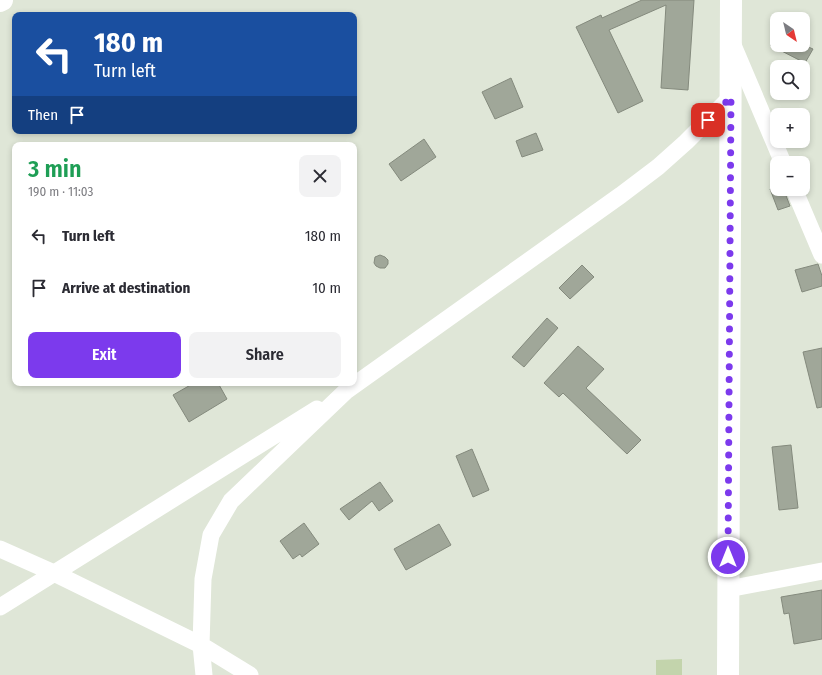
<!DOCTYPE html>
<html lang="en">
<head>
<meta charset="utf-8">
<style>
	:root { --surface:#fff; --page:#f2f2f3; --text:#2b2b33; --muted:#7c7c81; --accent:#7c3aed }
	body { margin:0; font-family:"Fira Sans Condensed",sans-serif; background:var(--page); color:var(--text); height:100vh; display:flex; flex-direction:column; font-size:15px; white-space:nowrap }
	* { box-sizing:border-box; margin:0 }
	p { font-size:13px; color:var(--muted) }
	.icon { flex:none; width:22px; height:22px; fill:none; stroke:currentColor; stroke-width:2; stroke-linecap:round; stroke-linejoin:round }
	.map { position:relative; flex:1; overflow:hidden }
	.sheet { position:absolute; left:12px; top:142px; width:345px; height:244px; display:flex; flex-direction:column; background:var(--surface); border-radius:8px; box-shadow:0 2px 6px #0003 }
	.sheet>* { flex:none }
	.hud { position:absolute; left:12px; top:12px; width:345px; height:122px; border-radius:8px; box-shadow:0 2px 6px #0003; background:#1a4fa0; color:#fff; overflow:hidden }
	.needle { width:26px; rotate:145deg }
	.buttons { position:absolute; left:770px; top:12px; display:grid; gap:8px }
	.buttons a { display:grid; place-items:center; width:40px; height:40px; border-radius:8px; background:var(--surface); box-shadow:0 2px 6px #0003; font-size:20px }
	.pin { position:absolute; display:grid; place-items:center; width:34px; height:34px; color:#fff; margin:-17px; border-radius:8px; box-shadow:0 2px 6px #0006 }
	.me { position:absolute; width:44px; margin:-22px; rotate:0deg; stroke-linejoin:round; filter:drop-shadow(0 0 3px #0008) }
	.turn { display:flex; align-items:center; gap:14px; height:84px; padding:0 16px; font-size:18px }
	.turn .icon { width:52px; height:52px; stroke-width:2.5 }
	.turn b { display:block; font-size:28px; line-height:34px }
	.then { display:flex; align-items:center; height:38px; padding:0 16px; background:#0003; gap:8px; font-size:15px }
	.round { display:grid; place-items:center; flex:none; width:42px; height:42px; border-radius:8px; background:var(--page) }
	.summary { display:flex; align-items:center; justify-content:space-between; height:68px; padding:0 16px }
	h1 { font-size:24px; font-weight:600; line-height:30px; color:#1e9e55 }
	.cta { display:flex; gap:8px; margin-top:auto; padding:8px 16px }
	.cta a { flex:1; height:46px; border-radius:8px; background:var(--accent); color:#fff; font-size:16px; font-weight:600; line-height:46px; text-align:center }
	.cta a+a { background:var(--page); color:var(--text) }
	ul { padding:0; list-style:none }
	li { display:flex; align-items:center; gap:12px; height:52px; padding:0 16px }
	li div { flex:1 }
	li b { display:block; font-size:15px }
	li em { font-style:normal }
	.map>svg:first-child { display:block }
	.green { fill:#c3d4ac }
	.building { fill:#a0a799; stroke:#848a7d }
	.lines { fill:none; stroke-linecap:round; stroke-linejoin:round }
	.street { stroke:#fff; stroke-width:17 }
	.secondary { stroke:#fff; stroke-width:22 }
	.primary { stroke:#fff; stroke-width:22 }
	.route { stroke:#7c3aed; stroke-width:7; stroke-dasharray:0 12.6 }
</style>
</head>
<body>
<div class="map">
<svg width="822" height="675" viewBox="0 0 822 675">
	<rect width="100%" height="100%" fill="#dfe6d7"/>
	<path class="green" d="M 682,659 L 682,675 L 656,675 L 656,660 Z"/>
	<path class="building" d="M 642,0 L 694,0 L 688,90 L 661,88 L 666,5 L 609,30 L 643,101 L 618,113 L 576,27 L 601,15 L 602,18 Z
		M 770,45 L 804,45 L 813,49 L 805,63 Z
		M 511,78 L 523,107 L 495,119 L 482,92 Z
		M 536,133 L 543,150 L 522,157 L 516,141 Z
		M 424,139 L 436,157 L 401,181 L 389,164 Z
		M 770,189 L 784,189 L 785,193 L 790,206 L 778,210 Z
		M 380,255 L 385,257 L 388,260 L 388,264 L 385,268 L 380,268 L 376,266 L 374,263 L 375,257 Z
		M 818,264 L 822,276 L 822,286 L 802,292 L 795,270 Z
		M 582,265 L 594,277 L 570,299 L 559,288 Z
		M 547,318 L 558,328 L 524,367 L 512,357 Z
		M 578,346 L 604,369 L 586,388 L 641,440 L 627,454 L 563,393 L 559,397 L 544,383 Z
		M 822,348 L 822,407 L 817,408 L 803,352 Z
		M 194,383 L 218,383 L 227,399 L 189,422 L 173,395 Z
		M 791,445 L 798,508 L 779,510 L 772,447 Z
		M 472,449 L 489,490 L 473,497 L 456,456 Z
		M 380,482 L 393,501 L 379,511 L 372,501 L 349,520 L 340,509 Z
		M 304,523 L 319,544 L 302,557 L 300,554 L 293,559 L 280,541 Z
		M 439,524 L 451,545 L 406,570 L 394,549 Z
		M 822,590 L 822,639 L 794,644 L 789,613 L 784,614 L 781,597 Z"/>
	<g class="lines">
		<path class="street" d="M 733,45 L 783,163
			M 794,189 L 822,255
			M 0,549 L 54,573 L 201,645 L 250,675
			M 728,589 L 822,571
			M 0,607 L 317,409
			M 204,675 L 201,645 L 203,579 L 211,535 L 231,501 L 346,391 L 621,195 L 658,167 L 686,142 L 731,97"/>
		<path class="secondary" d="M 0,1 L 2,0"/>
		<path class="primary" d="M 728,675 L 731,0"/>
	</g>
	<g class="lines">
		<path class="route" d="M 708,120 L 731,97 L 728,557"/>
	</g>
</svg>
<div class="buttons">
<a><svg class="needle" viewBox="-14 -14 28 28"><path d="M0-13l5 13h-10z" fill="#e53935"/><path d="M0 13l5-13h-10z" fill="#7c7c81"/></svg></a>
<a><svg class="icon" aria-label="search" viewBox="0 0 24 24"><circle cx="10" cy="10" r="6"/><path d="M15 15l6 6"/></svg></a>
<a>+</a>
<a>−</a>
</div>
<div class="pin" style="left:708px;top:120px;background:#d93025"><svg class="icon" aria-label="arrive" viewBox="0 0 24 24"><path d="M6 21V4h12l-3 4 3 4H6"/></svg></div>
<svg class="me" style="left:728px;top:557px" viewBox="-20 -20 40 40"><circle r="17" fill="#7c3aed" stroke="#fff" stroke-width="3"/><path d="M0-11L8 9 0 5-8 9z" fill="#fff"/></svg>
<div class="hud">
<div class="turn"><svg class="icon" aria-label="left" viewBox="0 0 24 24"><path d="M17 20v-9H6M10 6l-5 5 5 5"/></svg><div><b>180 m</b>Turn left</div></div>
<div class="then">Then<svg class="icon" aria-label="arrive" viewBox="0 0 24 24"><path d="M6 21V4h12l-3 4 3 4H6"/></svg></div>
</div>
<section class="sheet">
<div class="summary"><div><h1>3 min</h1><p>190 m · 11:03</p></div><a class="round"><svg class="icon" aria-label="close" viewBox="0 0 24 24"><path d="M6 6l12 12M18 6L6 18"/></svg></a></div>
<ul>
<li><svg class="icon" aria-label="left" viewBox="0 0 24 24"><path d="M17 20v-9H6M10 6l-5 5 5 5"/></svg><div><b>Turn left</b></div><em>180 m</em></li>
<li><svg class="icon" aria-label="arrive" viewBox="0 0 24 24"><path d="M6 21V4h12l-3 4 3 4H6"/></svg><div><b>Arrive at destination</b></div><em>10 m</em></li>
</ul>
<div class="cta"><a>Exit</a><a>Share</a></div>
</section>
</div>
</body>
</html>
